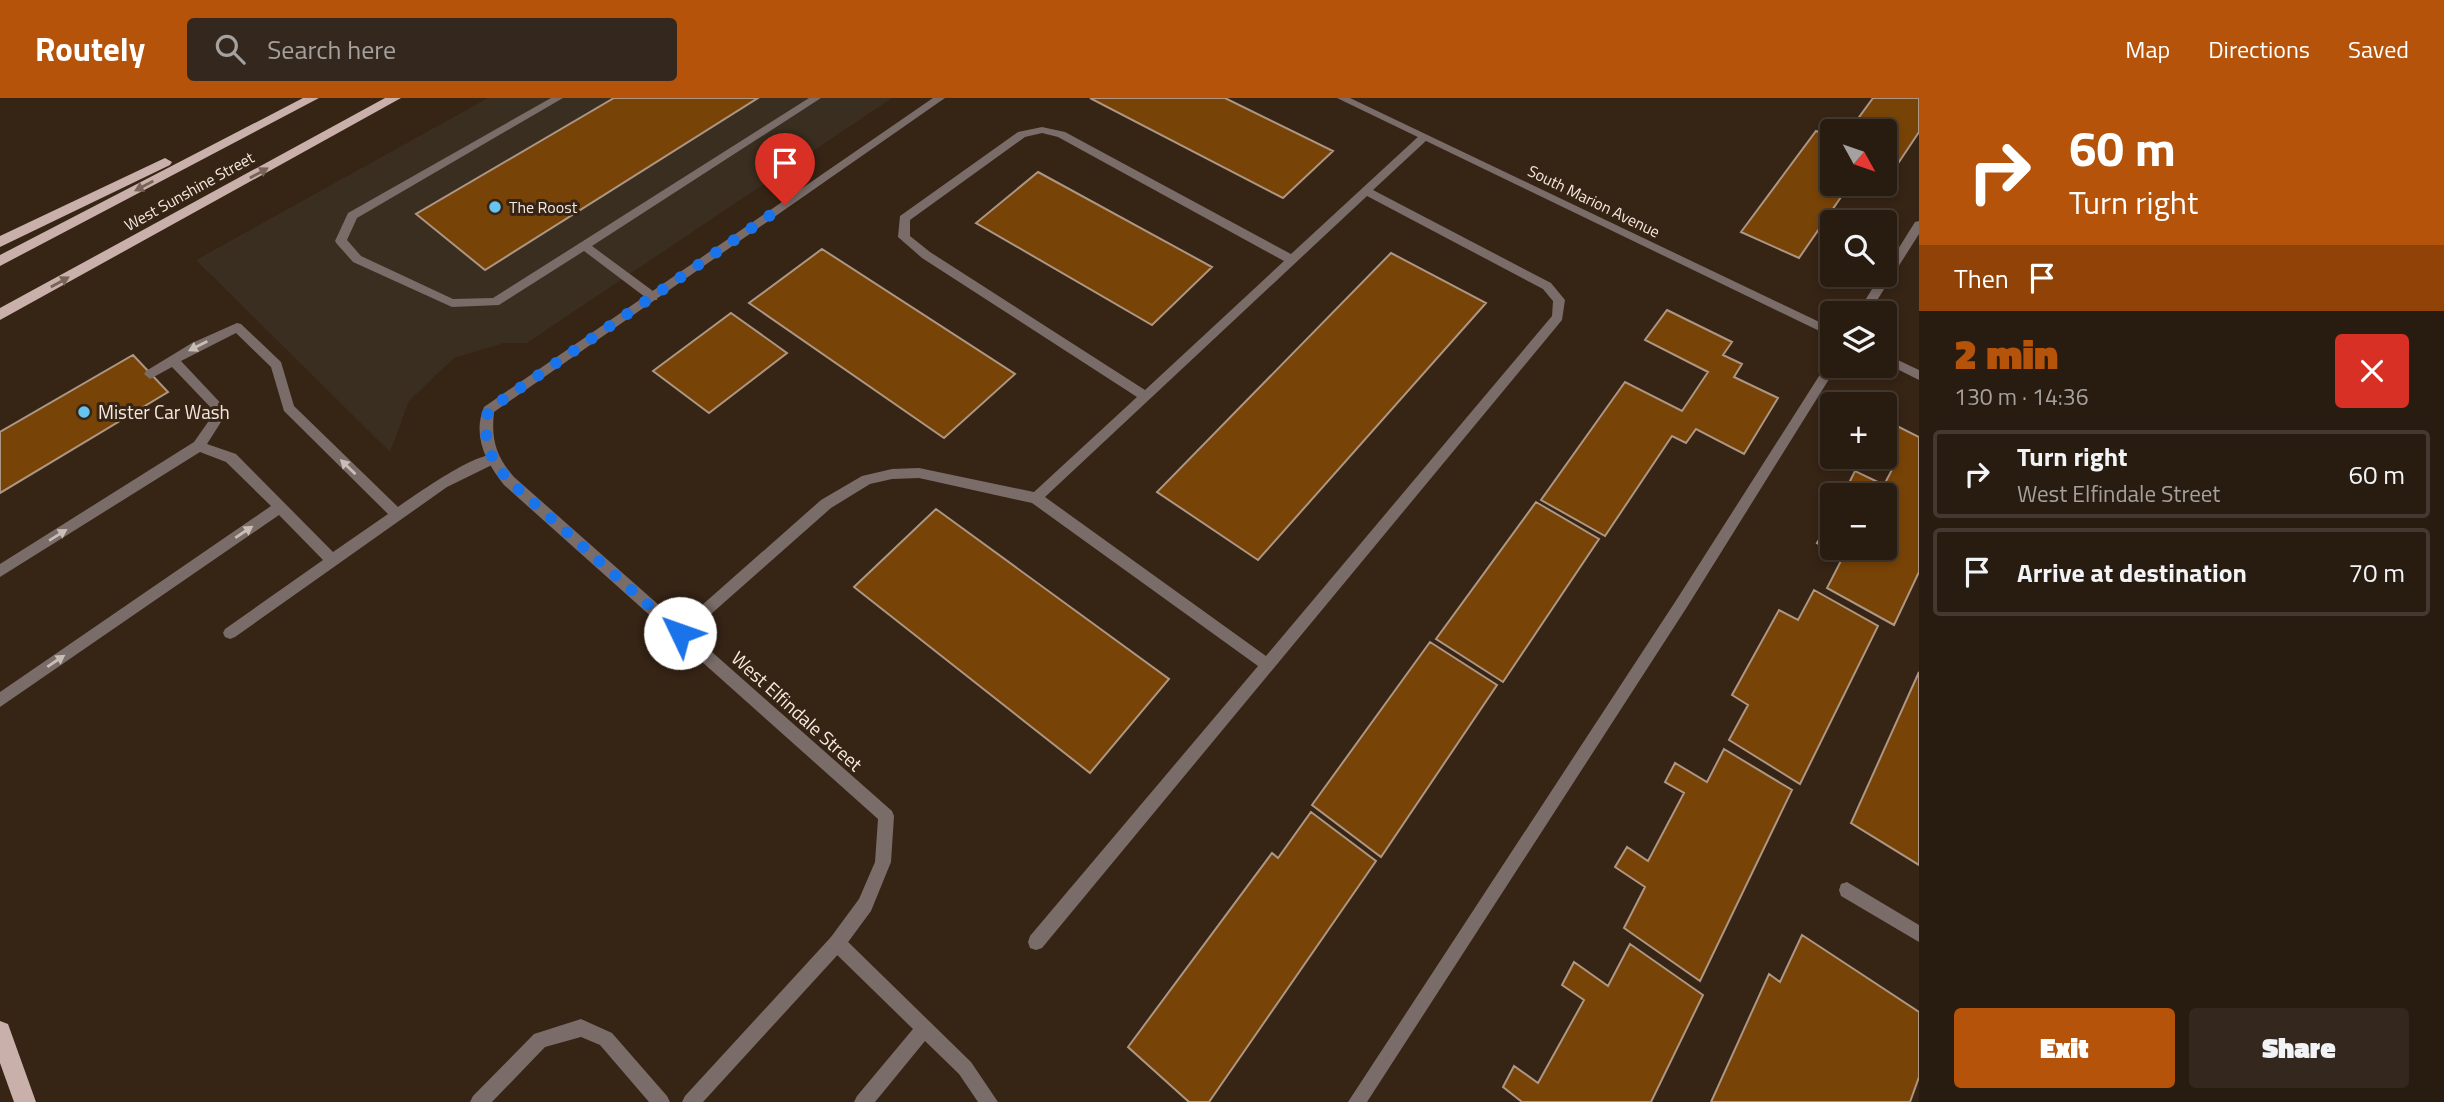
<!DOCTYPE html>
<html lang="en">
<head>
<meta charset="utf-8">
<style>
	:root { --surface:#281b10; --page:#34281e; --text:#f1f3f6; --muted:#a5a19f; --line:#443930; --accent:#b45309 }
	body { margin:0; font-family:"Titillium Web",sans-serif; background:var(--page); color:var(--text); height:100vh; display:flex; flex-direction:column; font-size:26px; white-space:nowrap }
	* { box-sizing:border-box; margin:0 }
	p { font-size:23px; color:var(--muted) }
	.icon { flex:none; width:38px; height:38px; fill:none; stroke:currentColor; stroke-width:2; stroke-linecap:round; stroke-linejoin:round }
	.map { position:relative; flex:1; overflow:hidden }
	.side { display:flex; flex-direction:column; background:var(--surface); width:525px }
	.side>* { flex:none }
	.guide { background:#b45309; color:#fff; overflow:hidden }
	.needle { width:46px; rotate:130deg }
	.tools { position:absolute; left:1820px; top:21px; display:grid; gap:14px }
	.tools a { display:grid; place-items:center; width:77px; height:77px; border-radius:7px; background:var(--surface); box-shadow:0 4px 10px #0003,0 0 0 2px var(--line); font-size:35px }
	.pin { position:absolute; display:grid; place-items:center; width:60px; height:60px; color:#fff; margin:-72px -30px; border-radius:50% 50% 50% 0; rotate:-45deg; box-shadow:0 0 7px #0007 }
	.pin .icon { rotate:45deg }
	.me { position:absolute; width:77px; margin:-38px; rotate:312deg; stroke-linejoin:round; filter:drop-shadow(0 0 5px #0008) }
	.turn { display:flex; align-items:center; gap:24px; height:147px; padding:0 35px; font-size:32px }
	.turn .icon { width:91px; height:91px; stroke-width:2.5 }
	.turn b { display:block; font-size:49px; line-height:60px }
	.then { display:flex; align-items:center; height:66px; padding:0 35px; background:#0003; gap:14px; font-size:26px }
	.round { display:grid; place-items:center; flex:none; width:74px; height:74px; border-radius:7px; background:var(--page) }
	.summary { display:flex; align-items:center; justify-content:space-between; height:119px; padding:0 35px }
	h1 { font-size:42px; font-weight:800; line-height:52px; color:var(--accent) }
	.button { display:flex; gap:14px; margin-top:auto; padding:14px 35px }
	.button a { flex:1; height:80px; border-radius:7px; background:var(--accent); color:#fff; font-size:28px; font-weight:800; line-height:80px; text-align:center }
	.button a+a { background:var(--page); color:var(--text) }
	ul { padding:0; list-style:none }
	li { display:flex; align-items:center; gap:21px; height:88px; margin:0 14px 10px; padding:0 21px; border:4px solid var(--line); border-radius:7px }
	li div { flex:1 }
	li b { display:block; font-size:26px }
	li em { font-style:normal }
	header { display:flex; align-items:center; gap:42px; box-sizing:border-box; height:98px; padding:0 35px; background:var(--accent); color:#fff }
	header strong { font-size:33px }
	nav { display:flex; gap:38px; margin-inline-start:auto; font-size:24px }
	.search { width:490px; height:63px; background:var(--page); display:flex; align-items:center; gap:18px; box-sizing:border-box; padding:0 24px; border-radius:7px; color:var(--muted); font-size:26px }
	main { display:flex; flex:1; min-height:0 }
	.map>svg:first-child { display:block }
	.commercial { fill:#392e1f }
	.building { fill:#784306; stroke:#ad9683; stroke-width:2 }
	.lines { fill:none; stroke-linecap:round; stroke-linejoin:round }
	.lane { fill:#796c69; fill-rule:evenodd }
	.street { fill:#796c69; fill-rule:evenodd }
	.primary { fill:#cab0aa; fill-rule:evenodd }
	.oneway { fill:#796358 }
	.oneway2 { fill:#cabdb6 }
	.route { stroke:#1a73e8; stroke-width:12; stroke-dasharray:0 21.6 }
	.poi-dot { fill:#66c4ef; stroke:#362415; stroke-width:2.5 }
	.labels { text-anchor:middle; stroke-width:6; stroke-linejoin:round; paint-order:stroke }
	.far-street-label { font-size:16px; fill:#f5e9df; stroke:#362415 }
	.far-poi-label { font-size:16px; fill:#f5e9df; stroke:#362415; text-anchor:start }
	.poi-label { font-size:19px; fill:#f5e9df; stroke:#362415; text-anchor:start }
	.street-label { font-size:19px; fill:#f5e9df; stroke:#362415 }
</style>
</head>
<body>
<header>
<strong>Routely</strong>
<div class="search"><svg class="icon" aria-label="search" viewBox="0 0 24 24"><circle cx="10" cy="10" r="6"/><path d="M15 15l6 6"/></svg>Search here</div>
<nav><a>Map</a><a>Directions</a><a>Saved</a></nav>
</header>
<main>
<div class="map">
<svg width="1919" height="1004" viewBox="0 0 1919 1004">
	<rect width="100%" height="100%" fill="#362415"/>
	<path class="commercial" d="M 488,0 L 892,0 L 527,245 L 504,245 L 454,260 L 409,303 L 390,354 L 196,162 Z"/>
	<path class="building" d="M 614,0 L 758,0 L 485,172 L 416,116 Z
		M 1090,0 L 1225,0 L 1333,53 L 1283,100 Z
		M 1873,0 L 1919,0 L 1919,34 L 1899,64 L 1885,57 L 1885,33 L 1849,33 Z
		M 1816,33 L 1832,39 L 1832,86 L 1850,86 L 1799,160 L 1741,134 Z
		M 1038,74 L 1212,169 L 1152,227 L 976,125 Z
		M 822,151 L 1015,276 L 944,340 L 749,205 Z
		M 1391,155 L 1486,205 L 1258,462 L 1157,394 Z
		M 1667,212 L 1732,244 L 1723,257 L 1742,266 L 1734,279 L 1778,300 L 1744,356 L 1696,331 L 1686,345 L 1672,338 L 1605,438 L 1541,402 L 1625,284 L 1682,313 L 1708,274 L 1645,242 Z
		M 731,215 L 787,255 L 709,315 L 653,273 Z
		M 133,257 L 168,294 L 0,395 L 0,334 Z
		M 1885,322 L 1919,339 L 1919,474 L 1894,527 L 1827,490 L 1843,459 L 1817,445 L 1824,433 L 1832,438 L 1832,450 L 1885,450 L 1885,397 L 1864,397 L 1866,394 L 1849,385 L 1855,373 L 1884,387 L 1895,366 L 1881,359 L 1885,359 Z
		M 1536,404 L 1599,441 L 1503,584 L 1436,541 Z
		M 936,411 L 1169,581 L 1090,675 L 854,489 Z
		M 1814,492 L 1878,528 L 1800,686 L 1729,642 L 1748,607 L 1732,597 L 1779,512 L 1798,522 Z
		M 1430,544 L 1497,587 L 1381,759 L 1312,707 Z
		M 1919,574 L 1919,767 L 1851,725 Z
		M 1724,651 L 1792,692 L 1700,883 L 1624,830 L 1645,789 L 1615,769 L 1627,749 L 1648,763 L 1684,695 L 1665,684 L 1675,665 L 1707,684 Z
		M 1311,714 L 1376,763 L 1209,1004 L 1189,1004 L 1128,949 L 1272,755 L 1278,760 Z
		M 1802,837 L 1919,914 L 1919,979 L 1910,1004 L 1711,1004 L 1769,876 L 1780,884 Z
		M 1630,846 L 1703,897 L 1651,1004 L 1522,1004 L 1503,989 L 1514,968 L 1538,985 L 1584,902 L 1562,887 L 1574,864 L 1608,888 Z"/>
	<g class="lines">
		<path class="lane" d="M 551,0 L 563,0 L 357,120 L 347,142 L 361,158 L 453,201 L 493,200 L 809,0 L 821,0 L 592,148 L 657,196 L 657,202 L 649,202 L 584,153 L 499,207 L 452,209 L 353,164 L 337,146 L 335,143 L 348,115 Z
			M 1042,29 L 1065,34 L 1291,156 L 1420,37 L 1428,37 L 1428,41 L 1373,92 L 1551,185 L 1565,202 L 1562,222 L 1042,850 L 1036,852 L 1030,850 L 1028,844 L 1030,838 L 1258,568 L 1032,405 L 919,380 L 892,381 L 870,386 L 831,410 L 685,539 L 680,541 L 675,539 L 673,535 L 675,531 L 821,402 L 862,378 L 892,371 L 919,370 L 1034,394 L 1137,299 L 922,160 L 898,139 L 900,118 L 1018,34 ZM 1042,35 L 1058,39 L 1284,163 L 1145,292 L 930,154 L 910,138 L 910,122 L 1025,39 ZM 1367,98 L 1543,191 L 1553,203 L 1552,218 L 1266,558 L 1045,399 Z
			M 1919,123 L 1919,136 L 1869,215 L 1857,215 L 1881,177 L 1885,177 L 1885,172 L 1915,124 Z
			M 237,225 L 241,226 L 281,264 L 294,308 L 398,409 C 415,397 477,353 496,357 L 497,361 L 496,365 L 447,389 L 235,539 L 230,541 L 225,539 L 223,535 L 225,531 L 323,462 L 279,417 L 0,609 L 0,594 L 271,408 L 226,364 L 200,354 L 0,479 L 0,466 L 194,344 L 215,314 L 172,269 L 150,281 L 144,276 L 146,273 L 192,245 ZM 236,235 L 271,269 L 284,313 L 388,416 L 333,454 L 236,356 L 207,346 L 228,313 L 181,263 Z
			M 1847,784 L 1919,827 L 1919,844 L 1841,798 L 1839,792 L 1841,786 Z
			M 837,837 L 843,839 L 971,964 L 998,1004 L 978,1004 L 959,976 L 925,943 L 875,1004 L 854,1004 L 857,998 L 913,931 L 831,851 L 829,845 L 831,839 Z
			M 581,921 L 612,935 L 667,998 L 670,1004 L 649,1004 L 600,947 L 581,939 L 545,949 L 492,1004 L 470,1004 L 473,998 L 534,936 Z"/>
		<path class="street" d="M 933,0 L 945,0 L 494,314 C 491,342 496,358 514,379 L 892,713 L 894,718 L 891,764 L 871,813 L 843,851 L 703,1004 L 682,1004 L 685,998 L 831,839 L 859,801 L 875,764 L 878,721 L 504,387 C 486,364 472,338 484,309 Z
			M 1337,0 L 1350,0 L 1832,230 L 1832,239 Z
			M 1885,256 L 1919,272 L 1919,282 L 1885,265 Z
			M 1832,262 L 1832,268 L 1838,268 L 1836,270 L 1687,509 L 1367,1004 L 1348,1004 L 1677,501 L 1828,264 Z"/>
		<path class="primary" d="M 303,0 L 319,0 L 0,168 L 0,157 Z
			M 385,0 L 401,0 L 0,222 L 0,210 Z
			M 165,60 L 172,64 L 170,67 L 0,149 L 0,138 Z
			M 0,923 L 8,926 L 36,1004 L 14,1004 L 0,965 Z"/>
	</g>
	<defs><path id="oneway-solid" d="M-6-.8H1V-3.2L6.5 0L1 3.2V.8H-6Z" transform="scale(1.75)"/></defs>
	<g class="oneway">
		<use href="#oneway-solid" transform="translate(259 75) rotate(-29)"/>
		<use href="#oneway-solid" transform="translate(144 88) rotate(152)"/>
		<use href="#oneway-solid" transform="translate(60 184) rotate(-29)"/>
	</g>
	<g class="oneway2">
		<use href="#oneway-solid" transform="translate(198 248) rotate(153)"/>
		<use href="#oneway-solid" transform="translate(348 369) rotate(-136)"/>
		<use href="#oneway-solid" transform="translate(244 434) rotate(-34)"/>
		<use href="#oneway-solid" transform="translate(58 437) rotate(-32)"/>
		<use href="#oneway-solid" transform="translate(56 563) rotate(-34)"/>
	</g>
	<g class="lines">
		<path class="route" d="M 680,535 L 509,383 C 488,357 483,346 488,312 L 785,107"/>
	</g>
	<g class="poi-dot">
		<circle cx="495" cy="109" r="7"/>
		<circle cx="84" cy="314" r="7"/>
	</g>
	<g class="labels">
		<g class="far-street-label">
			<text transform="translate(189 93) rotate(-29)" y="6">West Sunshine Street</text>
			<text transform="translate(1594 103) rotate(26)" y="6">South Marion Avenue</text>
		</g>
		<g class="far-poi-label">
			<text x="509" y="115">The Roost</text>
		</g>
		<g class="poi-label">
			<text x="98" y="321">Mister Car Wash</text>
		</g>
		<g class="street-label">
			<text transform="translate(797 613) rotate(42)" y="7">West Elfindale Street</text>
		</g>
	</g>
</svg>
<div class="tools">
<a><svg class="needle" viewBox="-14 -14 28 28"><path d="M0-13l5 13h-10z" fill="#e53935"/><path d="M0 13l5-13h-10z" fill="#a5a19f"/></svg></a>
<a><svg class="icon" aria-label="search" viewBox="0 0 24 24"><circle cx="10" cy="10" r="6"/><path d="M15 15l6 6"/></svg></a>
<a><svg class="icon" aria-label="layers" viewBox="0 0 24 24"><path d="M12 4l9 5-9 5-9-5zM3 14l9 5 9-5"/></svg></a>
<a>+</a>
<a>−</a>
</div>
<div class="pin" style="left:785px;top:107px;background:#d93025"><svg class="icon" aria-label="arrive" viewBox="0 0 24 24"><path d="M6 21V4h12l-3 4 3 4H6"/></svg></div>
<svg class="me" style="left:680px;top:535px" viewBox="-20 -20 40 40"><circle r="19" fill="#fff"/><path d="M0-13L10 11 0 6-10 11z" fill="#1a73e8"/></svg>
</div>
<section class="side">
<div class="guide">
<div class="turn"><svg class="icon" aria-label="right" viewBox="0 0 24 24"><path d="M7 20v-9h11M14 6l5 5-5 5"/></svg><div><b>60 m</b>Turn right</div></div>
<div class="then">Then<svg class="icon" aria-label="arrive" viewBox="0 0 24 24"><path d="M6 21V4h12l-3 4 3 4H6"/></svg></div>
</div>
<div class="summary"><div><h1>2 min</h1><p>130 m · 14:36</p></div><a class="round" style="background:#d93025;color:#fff"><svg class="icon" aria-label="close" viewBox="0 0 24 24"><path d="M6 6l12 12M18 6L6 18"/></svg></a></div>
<ul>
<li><svg class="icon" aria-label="right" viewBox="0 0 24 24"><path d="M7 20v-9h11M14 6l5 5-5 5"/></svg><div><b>Turn right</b><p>West Elfindale Street</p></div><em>60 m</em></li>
<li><svg class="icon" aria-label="arrive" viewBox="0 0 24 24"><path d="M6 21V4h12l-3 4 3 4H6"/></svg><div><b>Arrive at destination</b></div><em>70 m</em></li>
</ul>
<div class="button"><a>Exit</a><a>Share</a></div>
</section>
</main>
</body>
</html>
